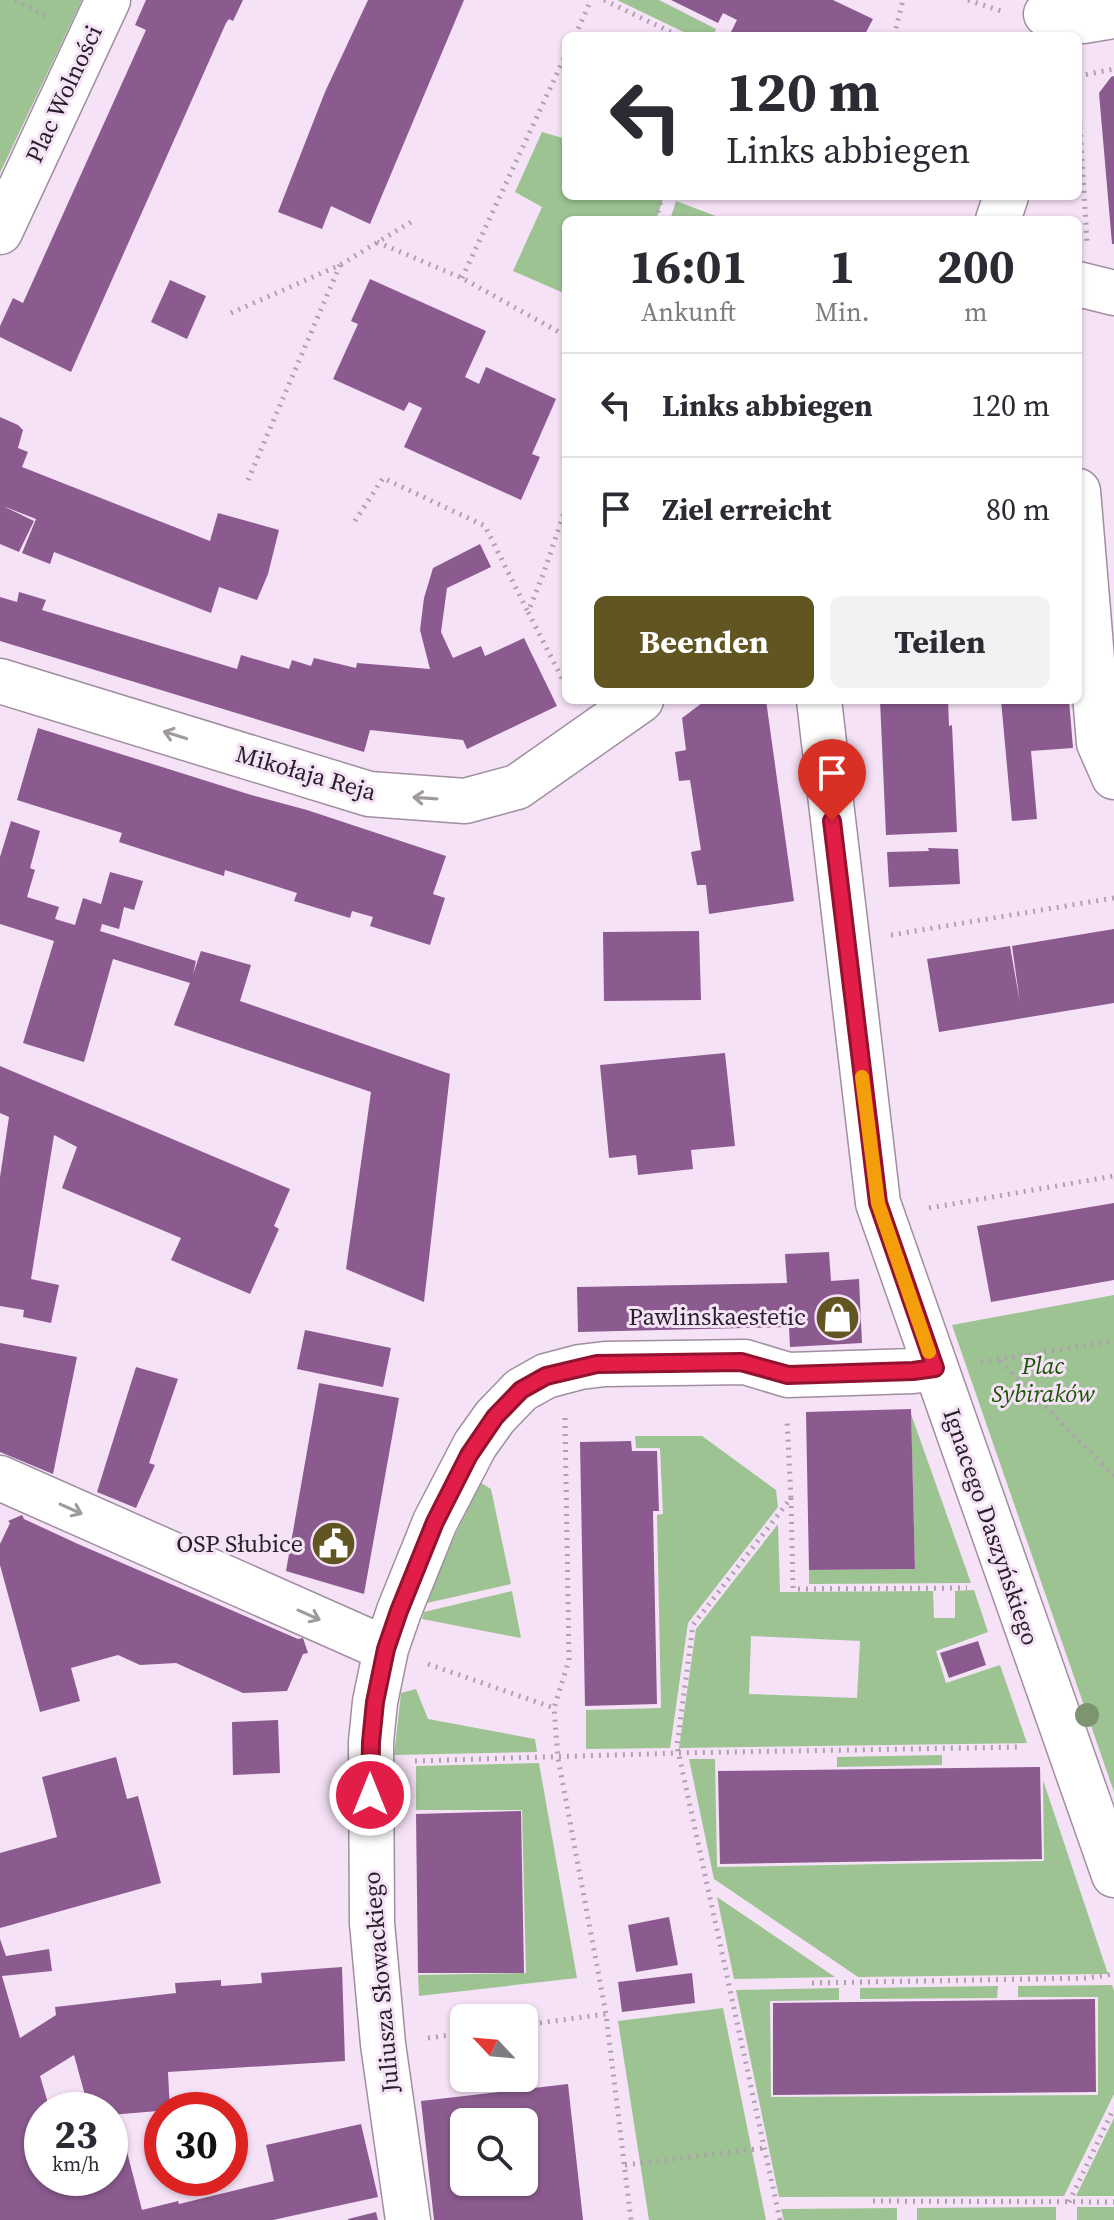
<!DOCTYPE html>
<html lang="de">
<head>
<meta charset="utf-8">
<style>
	:root { --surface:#fff; --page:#f2f2f3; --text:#2b2b33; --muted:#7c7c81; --line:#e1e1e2; --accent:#615622 }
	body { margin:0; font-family:"Source Serif 4",serif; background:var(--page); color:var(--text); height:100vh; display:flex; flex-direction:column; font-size:30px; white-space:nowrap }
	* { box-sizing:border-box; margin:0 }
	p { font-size:26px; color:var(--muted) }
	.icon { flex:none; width:44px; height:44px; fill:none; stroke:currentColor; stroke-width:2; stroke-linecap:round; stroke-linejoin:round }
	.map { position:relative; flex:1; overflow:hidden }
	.panel { position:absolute; left:562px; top:216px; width:520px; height:488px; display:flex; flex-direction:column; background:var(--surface); border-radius:12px; box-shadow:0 2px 6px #0004 }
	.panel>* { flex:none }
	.top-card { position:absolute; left:562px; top:32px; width:520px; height:168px; border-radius:12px; box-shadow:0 2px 6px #0004; background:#fff; color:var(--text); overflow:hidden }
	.needle { width:52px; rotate:296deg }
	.tools { position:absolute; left:450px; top:2004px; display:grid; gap:16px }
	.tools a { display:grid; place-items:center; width:88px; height:88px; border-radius:12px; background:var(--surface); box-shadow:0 2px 6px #0004; font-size:40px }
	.speed { position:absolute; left:24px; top:2092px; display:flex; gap:16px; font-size:40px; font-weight:700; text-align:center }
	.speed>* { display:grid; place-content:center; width:104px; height:104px; border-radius:50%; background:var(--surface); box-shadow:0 2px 6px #0004; line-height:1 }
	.speed small { font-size:20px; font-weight:400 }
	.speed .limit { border:12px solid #d22; background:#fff; color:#111 }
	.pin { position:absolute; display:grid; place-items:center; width:68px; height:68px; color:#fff; margin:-82px -34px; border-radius:50% 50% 50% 0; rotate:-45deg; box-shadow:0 0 8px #0007 }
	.pin .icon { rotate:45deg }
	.me { position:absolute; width:88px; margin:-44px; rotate:0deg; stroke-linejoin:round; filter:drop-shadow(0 0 6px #0008) }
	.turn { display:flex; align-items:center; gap:28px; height:168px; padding:0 32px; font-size:36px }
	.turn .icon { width:104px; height:104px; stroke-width:2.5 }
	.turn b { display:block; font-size:56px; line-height:68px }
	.eta { display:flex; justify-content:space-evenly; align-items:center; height:136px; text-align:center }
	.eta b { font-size:48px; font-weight:700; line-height:56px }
	.action { display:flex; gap:16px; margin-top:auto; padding:16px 32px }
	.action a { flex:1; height:92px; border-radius:12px; background:var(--accent); color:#fff; font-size:32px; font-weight:700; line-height:92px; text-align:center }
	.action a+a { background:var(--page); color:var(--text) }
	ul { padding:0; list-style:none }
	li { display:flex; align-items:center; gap:24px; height:104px; padding:0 32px; border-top:2px solid var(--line) }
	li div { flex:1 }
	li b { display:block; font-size:30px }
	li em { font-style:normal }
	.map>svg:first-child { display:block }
	.green { fill:#9dc393; fill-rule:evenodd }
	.building { fill:#8b5b8f; fill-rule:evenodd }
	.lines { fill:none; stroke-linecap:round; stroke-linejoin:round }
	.minor-casing { stroke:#a08ea1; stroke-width:47 }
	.path { stroke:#af9fb0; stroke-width:5; stroke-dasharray:2 6; stroke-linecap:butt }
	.minor { stroke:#fff; stroke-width:44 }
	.tree { fill:#7c956f }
	.oneway { stroke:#9e9a9e }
	.route-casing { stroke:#92132f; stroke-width:20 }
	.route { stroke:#e11d48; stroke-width:14 }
	.slow { stroke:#f59e0b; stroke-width:14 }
	.labels { text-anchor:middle; stroke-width:6; stroke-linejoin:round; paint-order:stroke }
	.street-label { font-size:24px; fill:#271f27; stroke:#f6e2f7 }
	.poi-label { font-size:24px; fill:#271f27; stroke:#f6e2f7; text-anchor:end }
	.park-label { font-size:24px; font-style:italic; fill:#185600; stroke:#f6e2f7 }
</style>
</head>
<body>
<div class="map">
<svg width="1114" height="2220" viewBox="0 0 1114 2220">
	<rect width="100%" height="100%" fill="#f6e2f7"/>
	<path class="green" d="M 0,0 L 82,0 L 0,173 Z
		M 617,0 L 659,0 L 716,29 L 713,36 L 692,36 Z
		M 542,132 L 566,139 L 566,196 L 664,196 L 656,220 L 566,220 L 566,294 L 513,271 L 542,207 L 515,192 Z
		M 676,201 L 726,220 L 670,220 Z
		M 1114,1295 L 1114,1792 L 952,1325 Z
		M 911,1414 L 971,1583 L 809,1584 L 809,1570 L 915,1569 Z
		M 635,1436 L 702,1436 L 776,1490 L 778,1507 L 688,1623 L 670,1748 L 586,1749 L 586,1710 L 661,1708 L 657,1515 L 663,1514 L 660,1448 L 636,1448 Z
		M 481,1483 L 491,1489 L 511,1584 L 427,1603 L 445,1555 Z
		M 778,1524 L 780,1592 L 933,1591 L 934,1618 L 955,1618 L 955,1591 L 974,1590 L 988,1632 L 936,1651 L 946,1683 L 1000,1665 L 1027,1743 L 679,1748 L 696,1629 ZM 751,1636 L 860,1641 L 857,1698 L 749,1694 Z
		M 512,1591 L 521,1638 L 422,1619 L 424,1612 Z
		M 416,1689 L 428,1719 L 535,1739 L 537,1752 L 394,1755 L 401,1693 Z
		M 942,1755 L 942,1765 L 837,1767 L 837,1757 Z
		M 689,1759 L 715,1759 L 717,1867 L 1044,1861 L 1043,1780 L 1108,1974 L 858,1977 L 714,1879 Z
		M 539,1763 L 577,1978 L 419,1996 L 418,1975 L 526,1973 L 522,1810 L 416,1810 L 416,1766 Z
		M 717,1897 L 835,1977 L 734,1979 Z
		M 1112,1985 L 1114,1991 L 1114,2094 L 1064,2196 L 779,2197 L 736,1990 L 839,1988 L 839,2000 L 770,2001 L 771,2097 L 1098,2095 L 1098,1997 L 1018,1997 L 1018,1986 Z
		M 998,1986 L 997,1998 L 860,1999 L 860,1988 Z
		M 723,2008 L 766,2220 L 649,2220 L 618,2021 Z
		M 1114,2118 L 1114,2196 L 1076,2196 Z
		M 1056,2207 L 1056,2220 L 917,2220 L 917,2208 Z
		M 1077,2207 L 1114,2207 L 1114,2220 L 1077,2220 Z
		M 897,2208 L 897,2220 L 784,2220 L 781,2209 Z"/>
	<path class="building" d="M 146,0 L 243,0 L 233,21 L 229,19 L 226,23 L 71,372 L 0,337 L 0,326 L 13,298 L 23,303 L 146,30 L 135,25 Z
		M 368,0 L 464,0 L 370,224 L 331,206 L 322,229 L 278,212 L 325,92 Z
		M 671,0 L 833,0 L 873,19 L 864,36 L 729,36 L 737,20 L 723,13 L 718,23 Z
		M 1114,76 L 1114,244 L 1112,244 L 1099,93 L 1111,77 Z
		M 370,279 L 486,331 L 465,377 L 479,384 L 486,367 L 556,399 L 532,454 L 540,457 L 521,500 L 404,447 L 422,408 L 409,402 L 404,411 L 333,379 L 358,324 L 351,321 Z
		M 170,280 L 206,296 L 187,339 L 151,322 Z
		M 0,417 L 18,425 L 23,430 L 18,448 L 28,452 L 22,467 L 210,541 L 218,513 L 279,530 L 268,574 L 257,600 L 219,587 L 211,613 L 54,552 L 50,564 L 22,553 L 36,519 L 3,506 L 34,521 L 19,552 L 0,544 Z
		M 480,544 L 491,567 L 447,588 L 441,632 L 453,658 L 481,646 L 485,656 L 524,638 L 557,706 L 467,749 L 463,740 L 370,730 L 364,752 L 0,641 L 0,597 L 17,602 L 19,592 L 46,600 L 42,610 L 237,669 L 241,655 L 289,669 L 292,660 L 311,666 L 314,658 L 356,668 L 357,663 L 430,669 L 420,630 L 424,598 L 433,568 Z
		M 706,700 L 766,700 L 794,901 L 709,914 L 706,885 L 697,885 L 691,852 L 701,850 L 690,780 L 679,781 L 675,752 L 686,750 L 682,718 Z
		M 880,700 L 948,700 L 949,726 L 952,725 L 957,832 L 886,835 Z
		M 1001,700 L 1069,700 L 1073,748 L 1031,751 L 1037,819 L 1012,821 Z
		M 38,728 L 248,794 L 307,810 L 446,856 L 433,894 L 445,898 L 430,945 L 370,926 L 373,917 L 352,911 L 350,918 L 294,901 L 297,893 L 225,870 L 224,876 L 119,842 L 122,833 L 17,800 Z
		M 11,821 L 40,831 L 30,868 L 35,870 L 27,897 L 59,907 L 55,919 L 75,925 L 83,898 L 101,904 L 110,872 L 143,881 L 134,910 L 124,907 L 119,929 L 102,924 L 100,931 L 196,961 L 193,974 L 201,951 L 251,965 L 240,1001 L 450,1074 L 424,1302 L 346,1269 L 371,1092 L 174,1025 L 190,983 L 113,959 L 84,1062 L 23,1043 L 54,941 L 0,924 L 0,857 Z
		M 928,848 L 958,849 L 960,884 L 889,887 L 887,852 L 929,851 Z
		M 1114,929 L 1114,1003 L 939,1032 L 927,959 L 1010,946 L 1020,1003 L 1012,946 Z
		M 699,931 L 701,1000 L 604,1001 L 603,932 Z
		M 725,1053 L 735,1146 L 691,1150 L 693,1169 L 638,1175 L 636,1155 L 609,1158 L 600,1065 Z
		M 0,1066 L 290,1189 L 274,1226 L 279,1229 L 250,1294 L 171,1260 L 181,1238 L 62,1188 L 77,1147 L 54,1135 L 31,1279 L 59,1285 L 51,1323 L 23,1317 L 24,1310 L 0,1306 L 0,1177 L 9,1117 L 0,1113 Z
		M 1114,1203 L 1114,1280 L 991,1302 L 977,1226 Z
		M 829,1252 L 831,1281 L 859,1279 L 862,1343 L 790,1347 L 789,1327 L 578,1332 L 577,1287 L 787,1283 L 785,1254 Z
		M 305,1330 L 391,1348 L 383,1387 L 297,1369 Z
		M 0,1343 L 77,1357 L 53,1474 L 0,1452 Z
		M 136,1367 L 178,1379 L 149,1463 L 155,1465 L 136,1508 L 97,1492 Z
		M 319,1383 L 399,1398 L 364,1594 L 286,1571 Z
		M 911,1409 L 915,1569 L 809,1570 L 806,1412 Z
		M 631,1441 L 632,1451 L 657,1451 L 659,1511 L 653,1511 L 657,1704 L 585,1706 L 580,1442 Z
		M 22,1515 L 24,1519 L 78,1544 L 298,1639 L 303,1638 L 308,1653 L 303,1654 L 287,1691 L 243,1693 L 176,1663 L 140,1665 L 118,1655 L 71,1668 L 80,1701 L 40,1712 L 0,1565 L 0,1544 L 10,1523 L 8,1521 Z
		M 978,1641 L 986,1665 L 949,1678 L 940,1653 Z
		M 278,1720 L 280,1773 L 233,1775 L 232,1722 Z
		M 116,1757 L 127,1799 L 138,1796 L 161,1883 L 0,1928 L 0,1853 L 57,1837 L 42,1777 Z
		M 1040,1767 L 1042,1859 L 720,1864 L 718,1771 Z
		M 521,1811 L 524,1973 L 418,1973 L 416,1814 Z
		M 669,1917 L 678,1965 L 636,1972 L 628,1925 Z
		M 0,1939 L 6,1956 L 49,1949 L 52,1971 L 2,1976 L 20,2038 L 56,2015 L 55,2007 L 176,1993 L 175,1983 L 221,1980 L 221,1986 L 262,1983 L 261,1973 L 342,1967 L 345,2061 L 168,2072 L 170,2110 L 110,2115 L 110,2110 L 89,2110 L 74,2055 L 40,2076 L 50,2110 L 42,2110 L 42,2178 L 110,2178 L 110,2149 L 125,2144 L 142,2210 L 178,2201 L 179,2204 L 274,2181 L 266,2145 L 361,2124 L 378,2197 L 273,2220 L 0,2220 Z
		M 692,1973 L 695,2003 L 622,2012 L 618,1982 Z
		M 1095,1999 L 1096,2092 L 773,2095 L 773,2003 Z
		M 568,2084 L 583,2220 L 434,2220 L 421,2101 ZM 464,2122 L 524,2122 L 524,2182 L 464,2182 Z
		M 376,2212 L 378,2220 L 348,2220 L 348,2219 Z"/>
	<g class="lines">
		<defs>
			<path id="minor" d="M 1046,14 L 1083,21 L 1114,16
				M 998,220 L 1006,196
				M 0,232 L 108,0
				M 1078,284 L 1114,293
				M 1078,491 L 1099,743 L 1114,777
				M 0,681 L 369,794 L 465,801 L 517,787 L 641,700
				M 819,700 L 878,1203 L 1114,1875
				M 0,1478 L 386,1649
				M 408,2220 L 383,2044 L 372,1923 L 371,1742 L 375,1702 L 386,1649 L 399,1611 L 435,1522 L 475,1445 L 495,1417 L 521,1390 L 546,1376 L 580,1367 L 605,1364 L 745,1362 L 788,1375 L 913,1371 L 935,1368"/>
		</defs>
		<use href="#minor" class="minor-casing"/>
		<path class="path" d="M 15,0 L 50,18
			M 604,0 L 679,36
			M 968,0 L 1001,11
			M 575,36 L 591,0
			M 894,36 L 903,0
			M 1078,76 L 1114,69
			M 1078,95 L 1087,242
			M 854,197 L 854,196
			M 656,220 L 662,196
			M 377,242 L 462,278 L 566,336
			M 462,278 L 566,54
			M 231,313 L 340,265 L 411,222
			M 248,480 L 340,265
			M 566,507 L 544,572 L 528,612 L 566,686
			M 355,521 L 383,478 L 485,526 L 528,612
			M 891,935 L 1114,898
			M 929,1208 L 1114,1176
			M 1000,1361 L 1114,1476
			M 981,1362 L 1114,1341
			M 565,1418 L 569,1660 L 554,1708 L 558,1758 L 606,2014 L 631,2220
			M 791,1498 L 793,1589 L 967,1588
			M 428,1664 L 554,1708
			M 415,1761 L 679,1753 L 1021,1747
			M 812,1983 L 1086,1978 L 1114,1974
			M 524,2025 L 606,2014
			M 428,2038 L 464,2033
			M 625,2165 L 764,2148
			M 873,2201 L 1114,2202
			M 1069,2202 L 1114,2108
			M 780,2220 L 677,1746 L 693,1625 L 791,1498 L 787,1419"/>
		<use href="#minor" class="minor"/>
	</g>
	<circle class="tree" cx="1087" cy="1715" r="12"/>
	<defs><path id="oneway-shaft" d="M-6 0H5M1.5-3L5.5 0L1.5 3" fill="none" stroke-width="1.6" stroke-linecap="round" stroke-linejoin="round" transform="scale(2)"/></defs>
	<g class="oneway">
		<use href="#oneway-shaft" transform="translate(175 735) rotate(-163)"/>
		<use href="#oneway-shaft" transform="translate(425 798) rotate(-176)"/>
		<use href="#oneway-shaft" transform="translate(71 1509) rotate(24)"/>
		<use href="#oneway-shaft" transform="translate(309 1615) rotate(24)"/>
	</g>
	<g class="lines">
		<defs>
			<path id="route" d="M 370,1795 L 371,1742 L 375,1702 L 386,1649 L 399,1611 L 435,1522 L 469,1455 L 495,1417 L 521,1390 L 546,1376 L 597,1364 L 741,1362 L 788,1375 L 913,1371 L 935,1368 L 878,1203 L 832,821"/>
		</defs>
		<use href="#route" class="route-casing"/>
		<use href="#route" class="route"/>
		<path class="slow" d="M 862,1077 L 878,1203 L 929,1352"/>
	</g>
	<defs>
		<symbol id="shop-disc" viewBox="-11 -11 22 22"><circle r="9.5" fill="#615622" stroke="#f6e2f7"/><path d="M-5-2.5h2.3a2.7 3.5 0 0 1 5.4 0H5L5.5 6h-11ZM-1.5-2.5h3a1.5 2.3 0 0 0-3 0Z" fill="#fff"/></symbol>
		<symbol id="civic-disc" viewBox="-11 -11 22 22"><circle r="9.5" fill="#615622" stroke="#f6e2f7"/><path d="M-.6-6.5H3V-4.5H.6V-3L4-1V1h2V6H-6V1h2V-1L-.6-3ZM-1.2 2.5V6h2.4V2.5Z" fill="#fff"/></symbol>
	</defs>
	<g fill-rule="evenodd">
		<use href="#shop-disc" x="812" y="1292" width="51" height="51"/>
		<use href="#civic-disc" x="308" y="1518" width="51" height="51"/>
	</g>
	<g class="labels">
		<g class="street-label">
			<text transform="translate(64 94) rotate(-65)" y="8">Plac Wolności</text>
			<text transform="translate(306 773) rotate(16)" y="8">Mikołaja Reja</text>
			<text transform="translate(991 1527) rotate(71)" y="8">Ignacego Daszyńskiego</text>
			<text transform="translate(381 1982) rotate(-95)" y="8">Juliusza Słowackiego</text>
		</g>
		<g class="poi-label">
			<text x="806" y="1325">Pawlinskaestetic</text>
			<text x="303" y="1552">OSP Słubice</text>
		</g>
		<g class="park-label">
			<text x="1043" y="1374">Plac<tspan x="1043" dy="28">Sybiraków</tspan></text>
		</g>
	</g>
</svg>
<div class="tools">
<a><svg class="needle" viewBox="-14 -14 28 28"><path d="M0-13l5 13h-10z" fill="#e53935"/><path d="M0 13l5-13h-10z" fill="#7c7c81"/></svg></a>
<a><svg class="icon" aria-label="search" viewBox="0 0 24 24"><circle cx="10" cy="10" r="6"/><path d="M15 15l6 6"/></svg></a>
</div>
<div class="speed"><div>23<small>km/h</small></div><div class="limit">30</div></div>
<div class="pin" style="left:832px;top:821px;background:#d93025"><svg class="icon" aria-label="arrive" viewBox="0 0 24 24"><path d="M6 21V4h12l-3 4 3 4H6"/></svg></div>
<svg class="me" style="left:370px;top:1795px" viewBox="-20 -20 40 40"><circle r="17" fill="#e11d48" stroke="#fff" stroke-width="3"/><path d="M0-11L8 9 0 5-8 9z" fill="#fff"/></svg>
<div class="top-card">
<div class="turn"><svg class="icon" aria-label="left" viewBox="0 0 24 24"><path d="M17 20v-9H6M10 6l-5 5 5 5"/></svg><div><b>120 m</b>Links abbiegen</div></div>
</div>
<section class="panel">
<div class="eta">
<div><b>16:01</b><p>Ankunft</p></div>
<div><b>1</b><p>Min.</p></div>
<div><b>200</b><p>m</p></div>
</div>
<ul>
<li><svg class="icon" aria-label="left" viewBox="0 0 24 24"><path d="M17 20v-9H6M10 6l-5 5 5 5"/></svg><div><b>Links abbiegen</b></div><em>120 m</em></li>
<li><svg class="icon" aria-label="arrive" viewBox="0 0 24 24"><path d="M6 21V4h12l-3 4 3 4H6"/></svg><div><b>Ziel erreicht</b></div><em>80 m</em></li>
</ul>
<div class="action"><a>Beenden</a><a>Teilen</a></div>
</section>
</div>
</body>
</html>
